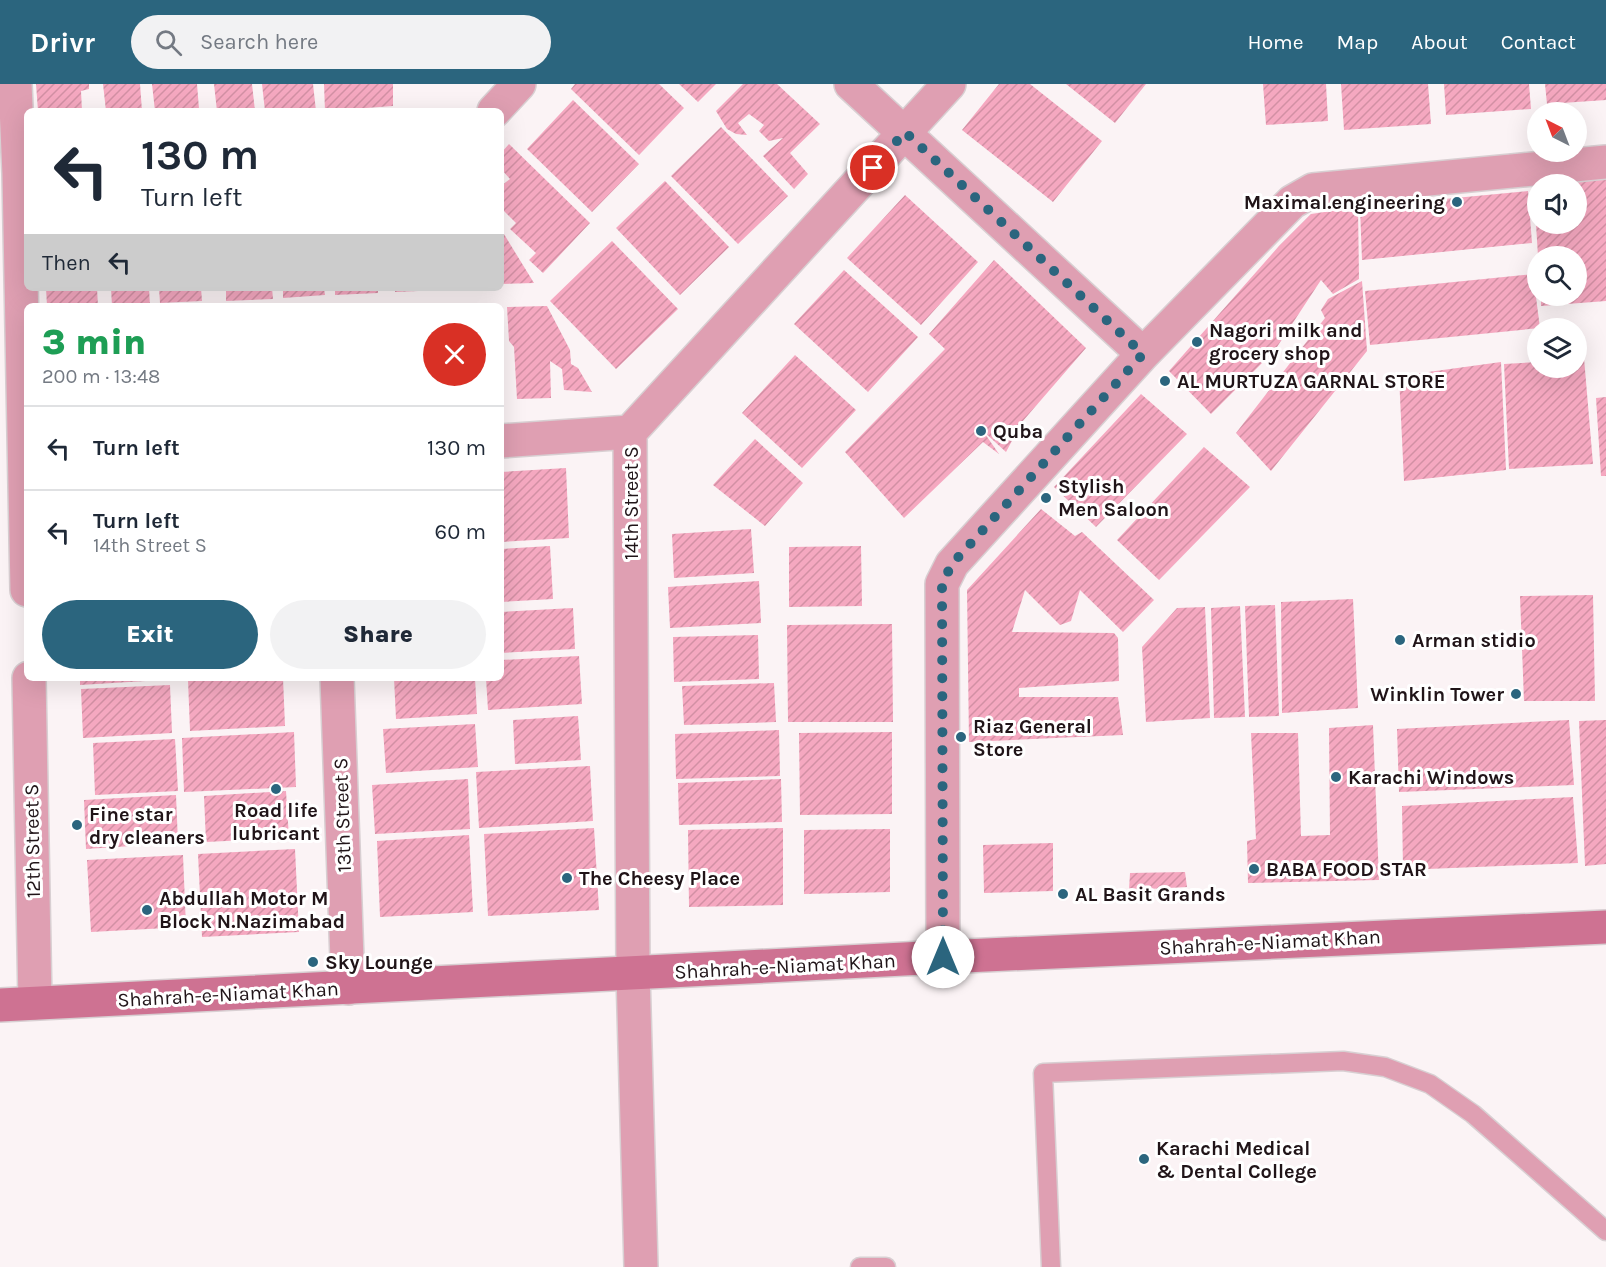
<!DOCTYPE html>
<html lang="en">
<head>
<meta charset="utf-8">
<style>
	:root { --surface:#fff; --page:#f2f2f3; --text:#1f2937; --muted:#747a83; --line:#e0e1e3; --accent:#2b657e }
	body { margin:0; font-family:Karla,sans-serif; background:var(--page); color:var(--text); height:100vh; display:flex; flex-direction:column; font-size:22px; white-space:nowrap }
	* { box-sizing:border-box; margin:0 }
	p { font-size:20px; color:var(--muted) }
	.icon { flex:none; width:33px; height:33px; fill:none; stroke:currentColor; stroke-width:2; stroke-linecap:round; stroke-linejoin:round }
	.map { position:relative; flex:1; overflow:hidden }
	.drawer { position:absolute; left:24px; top:219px; width:480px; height:378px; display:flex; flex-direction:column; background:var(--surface); border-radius:9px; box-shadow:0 6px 24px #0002 }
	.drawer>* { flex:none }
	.banner { position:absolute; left:24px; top:24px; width:480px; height:183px; border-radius:9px; box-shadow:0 6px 24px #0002; background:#fff; color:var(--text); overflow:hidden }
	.needle { width:39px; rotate:318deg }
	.buttons { position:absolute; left:1527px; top:18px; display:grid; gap:12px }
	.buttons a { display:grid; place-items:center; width:60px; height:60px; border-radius:50%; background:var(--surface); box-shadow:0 6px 24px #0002; font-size:30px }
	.pin { position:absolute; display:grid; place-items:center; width:51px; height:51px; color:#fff; margin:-26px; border:3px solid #fff; border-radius:50%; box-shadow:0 2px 6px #0007 }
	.me { position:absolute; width:66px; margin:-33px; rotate:0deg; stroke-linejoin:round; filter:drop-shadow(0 0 4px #0008) }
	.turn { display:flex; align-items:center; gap:21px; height:126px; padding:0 18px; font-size:27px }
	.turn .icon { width:78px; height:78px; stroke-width:2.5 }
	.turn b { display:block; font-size:42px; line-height:51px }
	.then { display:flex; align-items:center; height:57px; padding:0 18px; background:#0003; gap:12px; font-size:22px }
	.round { display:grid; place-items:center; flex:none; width:63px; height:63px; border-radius:32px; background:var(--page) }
	.head { display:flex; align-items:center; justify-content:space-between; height:102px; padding:0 18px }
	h1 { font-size:36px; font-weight:800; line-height:45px; color:#1e9e55 }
	.button { display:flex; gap:12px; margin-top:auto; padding:12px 18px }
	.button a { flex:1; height:69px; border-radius:36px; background:var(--accent); color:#fff; font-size:24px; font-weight:800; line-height:69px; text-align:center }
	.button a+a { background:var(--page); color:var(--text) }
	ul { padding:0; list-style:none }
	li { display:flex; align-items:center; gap:18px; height:84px; padding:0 18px; border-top:2px solid var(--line) }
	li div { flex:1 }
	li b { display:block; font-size:22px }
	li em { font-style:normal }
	header { display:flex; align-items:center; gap:36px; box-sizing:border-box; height:84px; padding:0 30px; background:var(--accent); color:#fff }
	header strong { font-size:28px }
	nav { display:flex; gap:33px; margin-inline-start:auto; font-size:21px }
	.search { width:420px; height:54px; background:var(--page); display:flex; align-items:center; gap:15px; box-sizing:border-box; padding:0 21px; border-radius:33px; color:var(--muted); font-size:22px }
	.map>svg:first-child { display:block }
	.building { fill:url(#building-hatch) }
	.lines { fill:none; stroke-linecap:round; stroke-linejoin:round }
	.service-casing { stroke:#d8cfd2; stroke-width:21 }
	.minor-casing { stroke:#d8cfd2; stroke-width:36 }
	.secondary-casing { stroke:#d8cfd2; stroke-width:36 }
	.service { stroke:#df9fb2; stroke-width:18 }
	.minor { stroke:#df9fb2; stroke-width:33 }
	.secondary { stroke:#ce7292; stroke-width:33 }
	.route { stroke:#2b657e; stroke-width:10; stroke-dasharray:0 18 }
	.poi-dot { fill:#2b657e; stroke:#fff; stroke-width:2 }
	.labels { text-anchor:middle; stroke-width:6; stroke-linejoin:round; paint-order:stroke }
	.poi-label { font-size:20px; font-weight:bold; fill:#201418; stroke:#fff; text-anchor:start }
	.street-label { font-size:20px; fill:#201418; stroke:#fff }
</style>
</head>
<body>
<header>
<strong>Drivr</strong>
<div class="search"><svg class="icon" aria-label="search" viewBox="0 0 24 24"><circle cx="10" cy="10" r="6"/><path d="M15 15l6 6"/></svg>Search here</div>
<nav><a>Home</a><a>Map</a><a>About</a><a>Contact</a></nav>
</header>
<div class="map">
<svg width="1606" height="1183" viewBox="0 0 1606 1183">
	<defs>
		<pattern id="building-hatch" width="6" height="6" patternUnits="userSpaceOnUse" patternTransform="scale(1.5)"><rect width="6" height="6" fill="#f5a8c0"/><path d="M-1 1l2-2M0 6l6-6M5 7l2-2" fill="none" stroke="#d290a4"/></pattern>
	</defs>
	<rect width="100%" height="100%" fill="#fbf3f5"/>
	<path class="building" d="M 36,0 L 89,0 L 89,5 L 81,7 L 82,27 L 38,27 Z
		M 103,0 L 140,0 L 142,27 L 106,27 Z
		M 152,0 L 197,0 L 199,25 L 155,27 Z
		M 214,0 L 252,0 L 255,27 L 217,27 Z
		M 262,0 L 313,0 L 316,27 L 265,27 Z
		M 324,0 L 393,0 L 393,22 L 325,27 Z
		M 575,0 L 659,0 L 684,24 L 639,71 L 571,5 Z
		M 679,0 L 716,0 L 698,18 Z
		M 743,0 L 777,0 L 820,40 L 790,69 L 808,90 L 794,105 L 763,72 L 783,54 L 769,57 L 759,47 L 764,41 L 749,30 L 738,39 L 747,51 L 736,50 L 727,45 L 716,27 Z
		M 999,0 L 1030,0 L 1102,57 L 1053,118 L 962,46 Z
		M 1066,0 L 1146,0 L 1115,39 Z
		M 1263,0 L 1326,0 L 1328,37 L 1266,41 Z
		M 1341,0 L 1428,0 L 1431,40 L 1344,46 Z
		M 1444,0 L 1529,0 L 1531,25 L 1446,31 Z
		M 1545,0 L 1606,0 L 1606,16 L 1547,20 Z
		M 573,16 L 639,80 L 592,128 L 527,65 Z
		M 721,43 L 788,112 L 738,160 L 671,92 Z
		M 509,60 L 590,139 L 543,189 L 529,176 L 536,169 L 510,145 L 516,139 L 501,124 L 501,102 L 510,95 L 501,85 L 501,69 Z
		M 1606,85 L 1606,217 L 1541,222 L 1541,212 L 1576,212 L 1576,172 L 1538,172 L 1536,140 L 1576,140 L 1576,100 L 1538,100 L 1536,135 L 1533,94 Z
		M 665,97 L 729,163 L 680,211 L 616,144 Z
		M 1528,107 L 1532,159 L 1362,176 L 1360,123 Z
		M 905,111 L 978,178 L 921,241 L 847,174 Z
		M 1358,123 L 1359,195 L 1333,210 L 1321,196 L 1275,266 L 1211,330 L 1169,287 L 1279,162 L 1311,130 Z
		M 501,145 L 510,160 L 534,199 L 501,200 Z
		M 612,157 L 678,225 L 616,285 L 550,217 Z
		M 994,176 L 1086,264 L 1022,338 L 1006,368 L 983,347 L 999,370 L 983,358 L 904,434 L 845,368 L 945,265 L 929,250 Z
		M 844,186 L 918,253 L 868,308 L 794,240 Z
		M 1533,190 L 1540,244 L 1370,261 L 1365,207 Z
		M 1362,197 L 1367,267 L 1271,387 L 1236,349 L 1325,234 L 1321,226 L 1328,215 Z
		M 46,204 L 97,204 L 98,222 L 47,222 Z
		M 111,204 L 149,204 L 150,222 L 112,222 Z
		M 159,204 L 201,204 L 202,217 L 160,219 Z
		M 226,204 L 272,204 L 273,215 L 226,217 Z
		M 283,204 L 324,204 L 325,211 L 283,214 Z
		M 335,204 L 378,204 L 378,209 L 335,211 Z
		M 395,204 L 442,204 L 442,206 L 395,208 Z
		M 547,222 L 570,266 L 571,280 L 578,284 L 592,308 L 564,306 L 562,285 L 550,277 L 551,314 L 517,315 L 514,263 L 509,257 L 507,223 Z
		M 795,271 L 856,326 L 802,384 L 742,329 Z
		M 1584,274 L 1593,380 L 1509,385 L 1504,280 L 1538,278 L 1538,284 L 1576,284 L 1576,275 Z
		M 1501,278 L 1506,386 L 1404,397 L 1399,292 Z
		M 1141,310 L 1187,350 L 1096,443 L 1054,403 Z
		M 1606,313 L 1606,392 L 1601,392 L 1596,314 Z
		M 755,355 L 803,399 L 765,442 L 713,401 Z
		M 1204,363 L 1250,403 L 1159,496 L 1117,456 Z
		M 566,384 L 569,454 L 501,458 L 501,388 Z
		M 1041,425 L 1075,452 L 1082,448 L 1154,516 L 1123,548 L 1080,506 L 1071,537 L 1060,541 L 1025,506 L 1012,548 L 1114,549 L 1118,554 L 1119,597 L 1019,604 L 1019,613 L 1118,613 L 1123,651 L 969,658 L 967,506 Z
		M 751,445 L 754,489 L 674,494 L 672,450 Z
		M 550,462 L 553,515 L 501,518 L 501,465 Z
		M 861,462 L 862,522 L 789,523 L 789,463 Z
		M 759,497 L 761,539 L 670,544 L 668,503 Z
		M 1593,511 L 1595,617 L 1524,617 L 1520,512 Z
		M 1353,515 L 1358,624 L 1282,629 L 1281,518 Z
		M 1275,521 L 1279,632 L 1249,633 L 1245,522 Z
		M 1240,522 L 1245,633 L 1214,634 L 1211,524 Z
		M 1205,523 L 1210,634 L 1146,638 L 1142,563 L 1177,524 Z
		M 573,524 L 575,565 L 501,569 L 501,528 Z
		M 892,540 L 893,638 L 788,638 L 787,541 Z
		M 758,551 L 759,595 L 674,598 L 673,553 Z
		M 579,572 L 582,620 L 488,626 L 486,594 L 501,594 L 501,576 Z
		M 80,594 L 162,594 L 162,596 L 80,601 Z
		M 232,594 L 283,594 L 285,642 L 190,647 L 188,596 Z
		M 394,594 L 475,594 L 477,630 L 396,635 Z
		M 774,599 L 776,638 L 684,641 L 682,602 Z
		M 170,601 L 172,649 L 83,654 L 81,605 Z
		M 578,632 L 581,676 L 515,680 L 513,636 Z
		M 1569,636 L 1574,701 L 1399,708 L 1397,645 Z
		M 1606,636 L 1606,780 L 1585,782 L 1579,637 Z
		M 475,640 L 478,683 L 386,689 L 383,645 Z
		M 1373,641 L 1379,796 L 1248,799 L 1247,757 L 1256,755 L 1251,649 L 1298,649 L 1301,752 L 1330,751 L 1329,644 Z
		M 779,646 L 780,692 L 676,695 L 675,650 Z
		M 294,648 L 296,703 L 184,708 L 182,654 Z
		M 892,648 L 892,730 L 800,731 L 799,649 Z
		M 175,655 L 178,707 L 95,711 L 93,659 Z
		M 590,682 L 593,737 L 479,744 L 476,688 Z
		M 468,695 L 470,745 L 375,750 L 372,701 Z
		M 781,695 L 782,738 L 679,741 L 678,699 Z
		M 286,707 L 289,754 L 206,758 L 204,712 Z
		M 176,711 L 178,759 L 86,765 L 84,716 Z
		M 1573,713 L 1578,779 L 1403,786 L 1402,722 Z
		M 594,744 L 599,826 L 488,832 L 484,750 Z
		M 783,744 L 783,821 L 689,823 L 688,746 Z
		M 890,745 L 890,808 L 804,810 L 804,746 Z
		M 469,751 L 473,828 L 380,833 L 377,757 Z
		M 1053,759 L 1053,807 L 984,809 L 983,761 Z
		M 295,765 L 299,848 L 202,853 L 198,770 Z
		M 183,771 L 186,843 L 91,848 L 87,776 Z
		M 1185,788 L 1187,803 L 1129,806 L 1130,789 Z"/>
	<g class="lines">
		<defs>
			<path id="service" d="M 860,1183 L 886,1183
				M 1051,1183 L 1043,989 L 1343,977 L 1385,983 L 1430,1000 L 1473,1030 L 1606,1147"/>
			<path id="minor" d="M 15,0 L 19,90 L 27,506
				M 851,0 L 1143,270
				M 494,27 L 519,0
				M 501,357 L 630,348
				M 29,594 L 35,919
				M 337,594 L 348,904
				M 943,873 L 942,500 L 952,480 L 1143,270 L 1292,118 L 1313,106 L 1606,78
				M 641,1183 L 633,889 L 630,348 L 949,0"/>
			<path id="secondary" d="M 0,921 L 943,873 L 1606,843"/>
		</defs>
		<use href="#service" class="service-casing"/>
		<use href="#minor" class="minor-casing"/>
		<use href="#secondary" class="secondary-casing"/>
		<use href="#service" class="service"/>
		<use href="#minor" class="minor"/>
		<use href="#secondary" class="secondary"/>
	</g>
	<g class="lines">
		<path class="route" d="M 873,84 L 905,48 L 1143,270 L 952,480 L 942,500 L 943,873"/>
	</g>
	<g class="poi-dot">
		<circle cx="1457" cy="118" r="6"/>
		<circle cx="1197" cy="258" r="6"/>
		<circle cx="1165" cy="297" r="6"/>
		<circle cx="981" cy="347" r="6"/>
		<circle cx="1046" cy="414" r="6"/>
		<circle cx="1400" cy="556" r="6"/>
		<circle cx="1516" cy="610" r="6"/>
		<circle cx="961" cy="653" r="6"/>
		<circle cx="1336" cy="693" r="6"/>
		<circle cx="276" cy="705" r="6"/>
		<circle cx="77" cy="741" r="6"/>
		<circle cx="1254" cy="785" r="6"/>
		<circle cx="567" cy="794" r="6"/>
		<circle cx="1063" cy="810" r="6"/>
		<circle cx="147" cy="826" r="6"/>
		<circle cx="313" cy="878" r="6"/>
		<circle cx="1144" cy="1075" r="6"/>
	</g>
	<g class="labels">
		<g class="poi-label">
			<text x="1445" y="125" text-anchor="end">Maximal.engineering</text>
			<text x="1209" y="253">Nagori milk and<tspan x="1209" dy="23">grocery shop</tspan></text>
			<text x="1177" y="304">AL MURTUZA GARNAL STORE</text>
			<text x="993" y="354">Quba</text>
			<text x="1058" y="409">Stylish<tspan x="1058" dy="23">Men Saloon</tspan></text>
			<text x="1412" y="563">Arman stidio</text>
			<text x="1504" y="617" text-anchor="end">Winklin Tower</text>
			<text x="973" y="649">Riaz General<tspan x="973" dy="23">Store</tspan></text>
			<text x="1348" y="700">Karachi Windows</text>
			<text x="276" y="733" text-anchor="middle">Road life<tspan x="276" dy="23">lubricant</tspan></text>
			<text x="89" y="737">Fine star<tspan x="89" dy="23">dry cleaners</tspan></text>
			<text x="1266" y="792">BABA FOOD STAR</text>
			<text x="579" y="801">The Cheesy Place</text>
			<text x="1075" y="817">AL Basit Grands</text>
			<text x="159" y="821">Abdullah Motor M<tspan x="159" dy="23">Block N.Nazimabad</tspan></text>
			<text x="325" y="885">Sky Lounge</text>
			<text x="1156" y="1071">Karachi Medical<tspan x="1156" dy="23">&amp; Dental College</tspan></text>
		</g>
		<g class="street-label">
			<text transform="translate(631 419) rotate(-90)" y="7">14th Street S</text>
			<text transform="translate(342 731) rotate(-92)" y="7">13th Street S</text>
			<text transform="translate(32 757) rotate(-91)" y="7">12th Street S</text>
			<text transform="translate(1270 858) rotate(-3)" y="7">Shahrah-e-Niamat Khan</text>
			<text transform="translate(785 882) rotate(-3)" y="7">Shahrah-e-Niamat Khan</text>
			<text transform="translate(228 910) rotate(-3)" y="7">Shahrah-e-Niamat Khan</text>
		</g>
	</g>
</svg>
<div class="buttons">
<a><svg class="needle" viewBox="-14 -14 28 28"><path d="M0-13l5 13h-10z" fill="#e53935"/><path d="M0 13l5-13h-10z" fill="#747a83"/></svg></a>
<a><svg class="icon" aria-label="sound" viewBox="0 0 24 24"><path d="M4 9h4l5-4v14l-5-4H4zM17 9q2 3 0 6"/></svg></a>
<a><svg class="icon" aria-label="search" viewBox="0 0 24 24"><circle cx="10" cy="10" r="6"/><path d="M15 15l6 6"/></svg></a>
<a><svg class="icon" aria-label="layers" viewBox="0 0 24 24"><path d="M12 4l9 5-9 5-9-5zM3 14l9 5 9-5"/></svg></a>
</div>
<div class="pin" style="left:873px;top:84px;background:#d93025"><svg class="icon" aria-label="arrive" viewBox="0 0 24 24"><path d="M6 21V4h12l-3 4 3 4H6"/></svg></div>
<svg class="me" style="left:943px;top:873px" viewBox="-20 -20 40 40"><circle r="19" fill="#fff"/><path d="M0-13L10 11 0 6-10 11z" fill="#2b657e"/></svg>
<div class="banner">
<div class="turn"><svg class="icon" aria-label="left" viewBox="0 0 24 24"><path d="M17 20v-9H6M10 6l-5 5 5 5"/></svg><div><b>130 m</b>Turn left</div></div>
<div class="then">Then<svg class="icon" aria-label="left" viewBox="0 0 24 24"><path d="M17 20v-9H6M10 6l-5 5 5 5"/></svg></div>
</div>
<section class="drawer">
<div class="head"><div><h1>3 min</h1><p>200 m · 13:48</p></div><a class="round" style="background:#d93025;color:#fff"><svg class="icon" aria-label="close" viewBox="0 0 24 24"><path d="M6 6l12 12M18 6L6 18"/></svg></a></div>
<ul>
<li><svg class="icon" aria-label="left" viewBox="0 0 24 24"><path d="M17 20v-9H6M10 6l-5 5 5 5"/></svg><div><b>Turn left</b></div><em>130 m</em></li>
<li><svg class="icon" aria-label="left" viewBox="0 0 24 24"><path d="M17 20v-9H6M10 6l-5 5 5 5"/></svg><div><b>Turn left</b><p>14th Street S</p></div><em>60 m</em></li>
</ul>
<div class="button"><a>Exit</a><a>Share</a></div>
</section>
</div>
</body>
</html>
